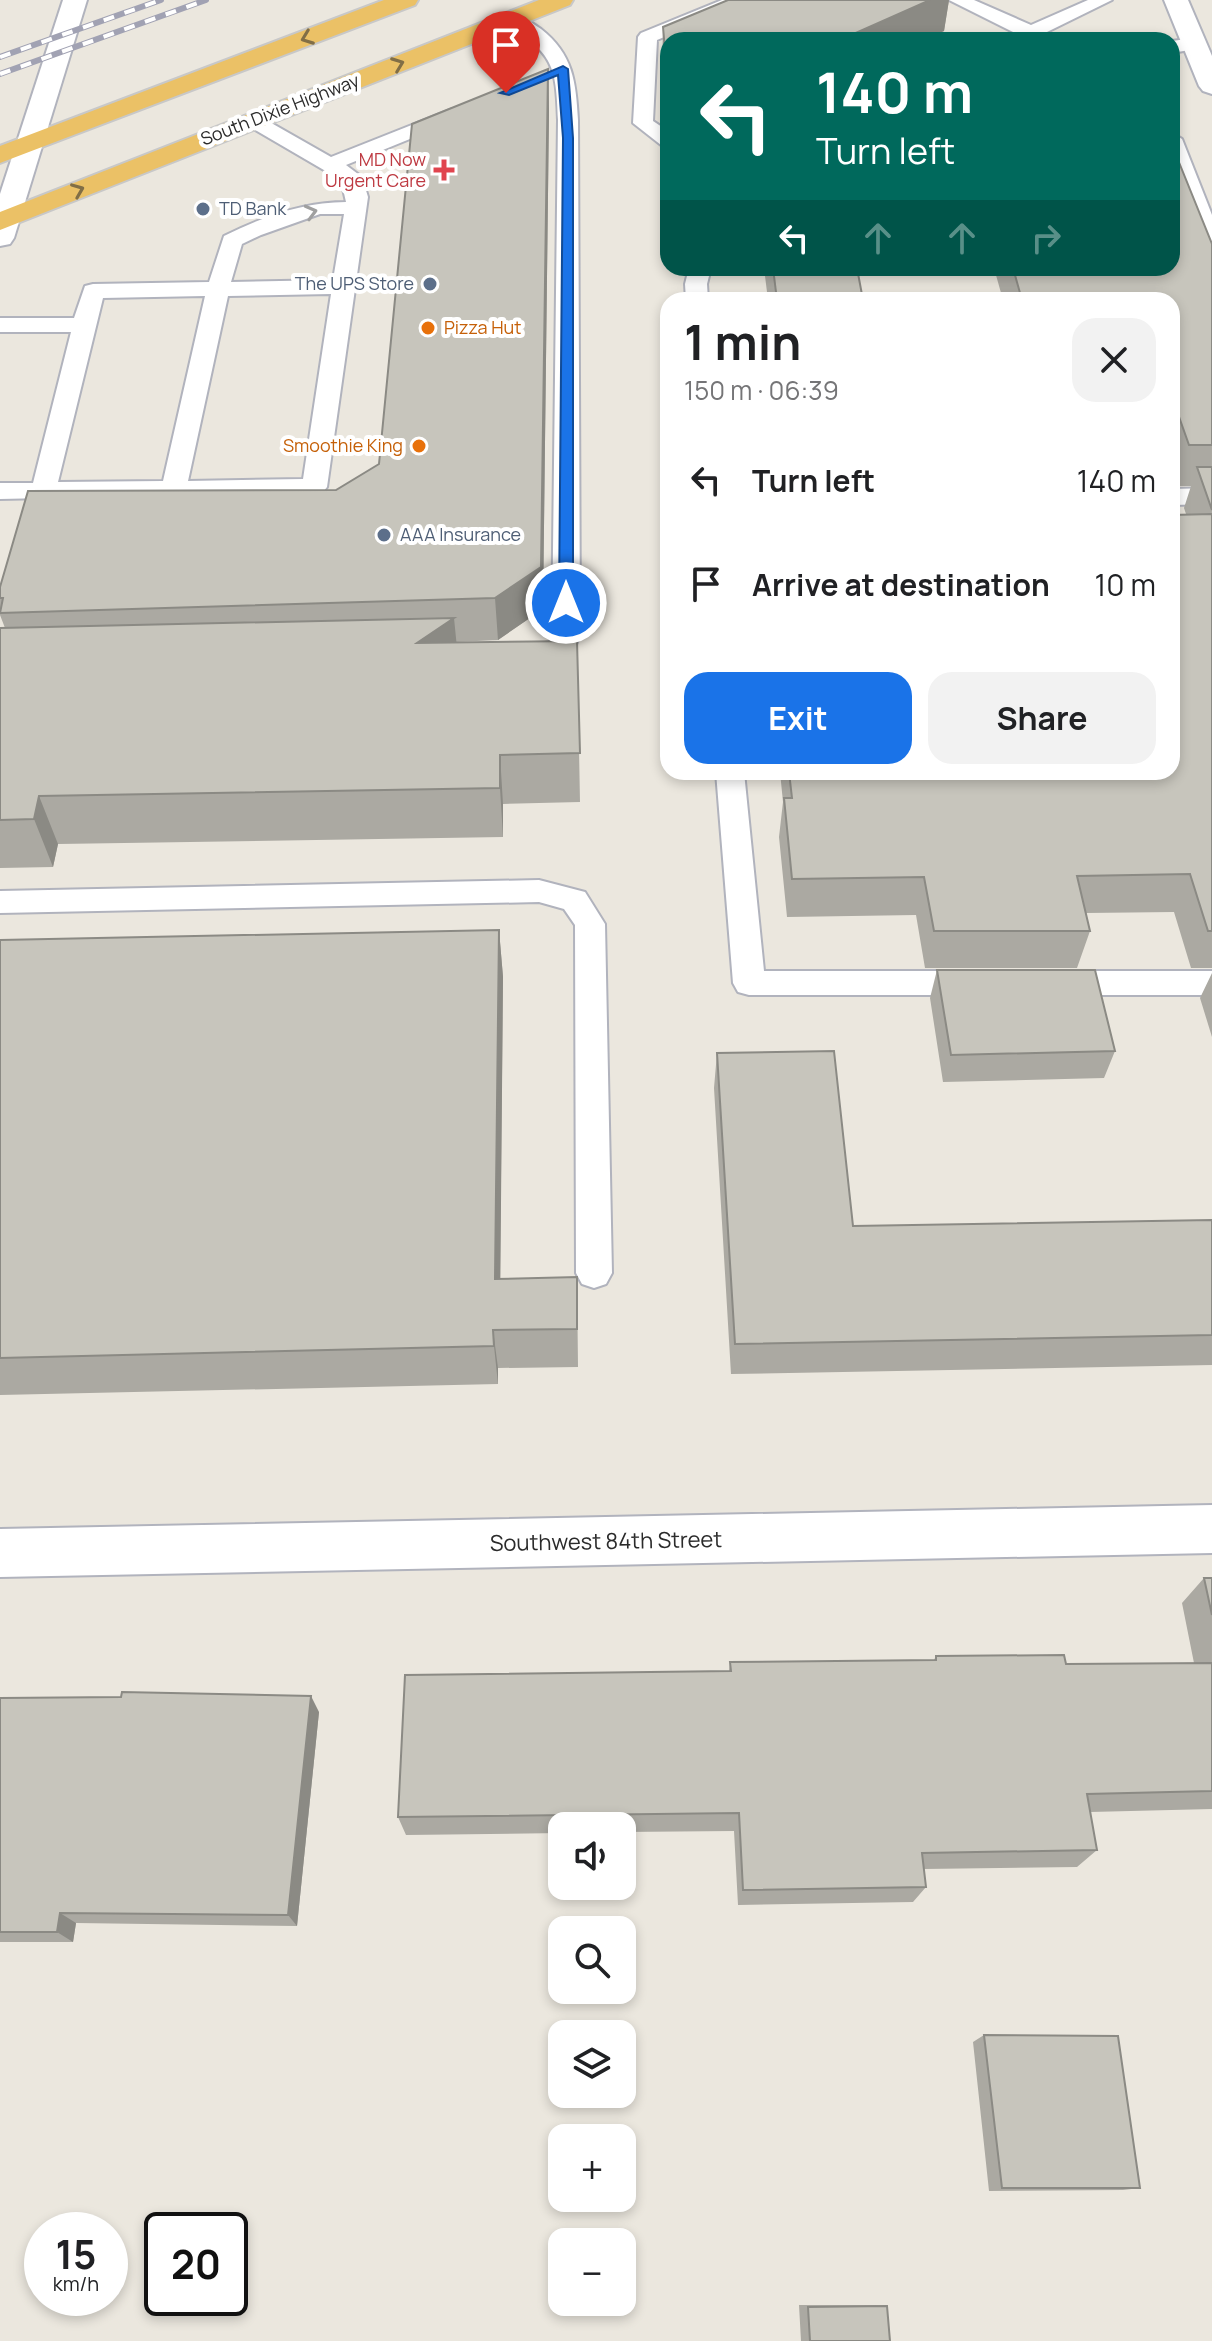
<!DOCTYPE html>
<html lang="en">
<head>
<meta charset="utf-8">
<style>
	:root { --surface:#fff; --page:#f2f2f2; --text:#202124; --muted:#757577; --accent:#1a73e8 }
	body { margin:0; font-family:Manrope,sans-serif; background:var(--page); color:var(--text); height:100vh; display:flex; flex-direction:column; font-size:30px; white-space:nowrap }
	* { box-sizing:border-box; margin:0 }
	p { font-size:26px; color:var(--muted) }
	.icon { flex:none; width:44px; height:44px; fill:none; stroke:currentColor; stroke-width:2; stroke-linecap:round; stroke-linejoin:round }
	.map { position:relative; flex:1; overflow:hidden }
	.panel { position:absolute; left:660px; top:292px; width:520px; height:488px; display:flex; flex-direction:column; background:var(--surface); border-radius:24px; box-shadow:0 4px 12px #0003 }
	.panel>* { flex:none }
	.guide { position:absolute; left:660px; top:32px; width:520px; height:244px; border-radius:24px; box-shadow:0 4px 12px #0003; background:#00695c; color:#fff; overflow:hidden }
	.tools { position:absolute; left:548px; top:1812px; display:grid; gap:16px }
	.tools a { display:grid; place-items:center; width:88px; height:88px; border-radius:16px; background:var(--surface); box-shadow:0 4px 12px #0003; font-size:40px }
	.speed { position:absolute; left:24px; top:2212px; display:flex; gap:16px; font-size:40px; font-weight:700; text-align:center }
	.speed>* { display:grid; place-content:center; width:104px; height:104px; border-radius:50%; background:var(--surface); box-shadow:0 4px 12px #0003; line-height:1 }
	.speed small { font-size:20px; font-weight:400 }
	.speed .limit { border:4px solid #111; border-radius:12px; background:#fff; color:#111 }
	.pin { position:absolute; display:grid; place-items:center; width:68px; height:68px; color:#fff; margin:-82px -34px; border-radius:50% 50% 50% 0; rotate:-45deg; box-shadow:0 0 8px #0007 }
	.pin .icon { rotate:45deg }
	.me { position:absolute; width:88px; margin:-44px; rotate:0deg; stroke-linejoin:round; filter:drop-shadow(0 0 6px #0008) }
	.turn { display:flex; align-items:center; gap:28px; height:168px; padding:0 24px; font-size:36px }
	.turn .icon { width:104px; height:104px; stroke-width:2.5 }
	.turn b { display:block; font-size:56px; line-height:68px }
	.lanes { display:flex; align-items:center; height:76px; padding:0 24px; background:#0003; justify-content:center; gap:40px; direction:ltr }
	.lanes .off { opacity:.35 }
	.round { display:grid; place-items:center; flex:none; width:84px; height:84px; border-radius:24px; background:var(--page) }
	.overview { display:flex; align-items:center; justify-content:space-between; height:136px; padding:0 24px }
	h1 { font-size:48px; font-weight:700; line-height:60px }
	.button { display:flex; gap:16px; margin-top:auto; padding:16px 24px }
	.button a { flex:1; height:92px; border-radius:24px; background:var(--accent); color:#fff; font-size:32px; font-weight:700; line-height:92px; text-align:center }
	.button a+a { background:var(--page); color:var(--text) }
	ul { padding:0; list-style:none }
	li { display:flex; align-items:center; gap:24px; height:104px; padding:0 24px }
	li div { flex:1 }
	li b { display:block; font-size:30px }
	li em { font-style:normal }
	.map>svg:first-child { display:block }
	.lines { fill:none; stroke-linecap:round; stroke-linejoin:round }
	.service-casing { stroke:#b1b3bd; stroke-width:4 }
	.minor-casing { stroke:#b1b3bd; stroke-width:4 }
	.secondary-casing { stroke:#b1b3bd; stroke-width:4 }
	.trunk-casing { stroke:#c8c8c8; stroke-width:4 }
	.service { fill:#fff; fill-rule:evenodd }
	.minor { fill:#fff; fill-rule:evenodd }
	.secondary { fill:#fff; fill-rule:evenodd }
	.trunk { fill:#ebc166; fill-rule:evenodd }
	.rail-casing { stroke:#a1a2b3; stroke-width:6 }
	.rail { stroke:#fff; stroke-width:4; stroke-dasharray:11; stroke-linecap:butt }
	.wall { fill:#aba9a2 }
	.shaded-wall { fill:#8b8a84 }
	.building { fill:#c7c5bc; stroke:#8b8a84; stroke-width:2 }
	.oneway { stroke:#816e46 }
	.oneway2 { stroke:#a0a0a0 }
	.route { fill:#1a73e8; stroke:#114b97; stroke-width:2 }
	.health-dot { fill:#e0444e; stroke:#fff; stroke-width:3 }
	.service-dot { fill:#5c6f8a; stroke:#fff; stroke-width:3 }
	.food-dot { fill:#e8710a; stroke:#fff; stroke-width:3 }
	.labels { text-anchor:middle; stroke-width:8; stroke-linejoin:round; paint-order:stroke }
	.far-street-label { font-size:18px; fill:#2b2b2b; stroke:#fff }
	.far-health-label { font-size:18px; fill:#be3a42; stroke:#fff; text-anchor:end }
	.far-service-label { font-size:18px; fill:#4e5e75; stroke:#fff; text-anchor:start }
	.far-food-label { font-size:18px; fill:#c56008; stroke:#fff; text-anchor:start }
	.street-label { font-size:22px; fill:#2b2b2b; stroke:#fff }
</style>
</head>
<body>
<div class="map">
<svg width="1212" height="2341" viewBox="0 0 1212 2341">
	<rect width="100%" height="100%" fill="#ebe7de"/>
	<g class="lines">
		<defs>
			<path id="service" d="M 722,0 L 747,0 L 745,4 L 657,40 L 653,121 L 668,131 L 668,147 L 661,145 L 633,123 L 638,37 L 641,33 Z
				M 949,0 L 974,0 L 1031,25 L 1088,0 L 1112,0 L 1047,32 L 1058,40 L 1011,40 L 1015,33 Z
				M 513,13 C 523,16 532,23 541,29 C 573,54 576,82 578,120 L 580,635 L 572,654 C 552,661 534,667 514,661 L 510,655 L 514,649 L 550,642 L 552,635 L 558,120 C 556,64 553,55 506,23 L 503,19 Z
				M 1194,38 L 1204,44 L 1201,48 L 1172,53 L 1172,41 Z
				M 452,109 L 462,115 L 459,119 L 346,165 L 362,177 L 368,197 L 327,487 L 323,492 L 0,499 L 0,483 L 33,483 L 71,332 L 0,332 L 0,318 L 74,318 L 85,286 L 93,284 L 209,282 L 224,236 C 262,217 303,202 346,202 L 341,180 L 245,124 L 242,120 L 245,116 L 259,116 L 331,157 ZM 320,214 L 344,214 L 333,280 L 231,282 L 242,244 L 261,235 ZM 331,294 L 303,479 L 188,481 L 228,296 ZM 205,296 L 163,481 L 58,482 L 103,298 Z
				M 1172,133 L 1182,139 L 1212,215 L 1212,250 L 1201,243 L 1172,166 Z
				M 689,268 L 711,268 L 707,284 L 708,300 L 686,300 L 685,284 Z
				M 1212,488 L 1212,504 L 1172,505 L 1172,489 Z
				M 716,772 L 744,772 L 764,971 L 980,971 L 991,974 L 996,983 L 991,992 L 980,995 L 749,995 L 738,992 L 733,983 Z
				M 539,880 L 585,892 L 605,924 L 612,1273 L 606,1284 L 594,1288 L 582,1284 L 576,1273 L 575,925 L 564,909 L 539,902 L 0,913 L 0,891 Z
				M 1053,971 L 1212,971 L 1212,995 L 1053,995 L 1042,992 L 1037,983 L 1042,974 Z"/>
			<path id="minor" d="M 1164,0 L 1188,0 L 1212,56 L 1212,94 L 1203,91 L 1199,86 Z
				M 1212,1505 L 1212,1553 L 0,1577 L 0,1529 Z"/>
			<path id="secondary" d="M 63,0 L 87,0 L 14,238 L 10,244 L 0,246 L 0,194 Z"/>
			<path id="trunk" d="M 384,0 L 418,0 L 415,5 L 0,163 L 0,146 Z
				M 539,0 L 573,0 L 570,5 L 0,230 L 0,212 Z"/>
		</defs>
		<use href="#service" class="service-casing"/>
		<use href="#minor" class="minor-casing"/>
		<use href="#secondary" class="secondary-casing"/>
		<use href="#trunk" class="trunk-casing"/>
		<use href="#service" class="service"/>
		<use href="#minor" class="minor"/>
		<use href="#secondary" class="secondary"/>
		<use href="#trunk" class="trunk"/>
		<defs>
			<path id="rail" d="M 0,57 L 161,0
				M 0,74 L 206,0"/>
		</defs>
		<use href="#rail" class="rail-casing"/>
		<use href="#rail" class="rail"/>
	</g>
	<path class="wall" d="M 728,0 L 949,0 L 944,31 L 923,40 L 668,40 L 668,127 L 662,67 L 663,27 Z
		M 548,69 L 549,111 L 543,609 L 498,640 L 456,642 L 456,643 L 577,641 L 580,802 L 503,804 L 503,837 L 58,844 L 53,867 L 0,868 L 0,628 L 5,628 L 0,615 L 0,587 L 336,490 L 379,464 Z
		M 1212,244 L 1212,968 L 1191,968 L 1174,912 L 1086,913 L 1090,931 L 1077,968 L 925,968 L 916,915 L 787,917 L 779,837 L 783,802 L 780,772 L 1172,772 L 1186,514 L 1184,508 L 1191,486 L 1176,486 L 1172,473 L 1172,300 L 1003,300 L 994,268 L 1172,268 Z
		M 764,268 L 857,268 L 863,300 L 768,300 Z
		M 499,930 L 503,977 L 500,1279 L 577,1277 L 578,1367 L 498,1368 L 498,1384 L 0,1395 L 0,940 Z
		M 937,970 L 1115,1051 L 1104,1078 L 943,1082 L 930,998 Z
		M 1212,973 L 1212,1037 L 1200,998 Z
		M 717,1053 L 853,1226 L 1212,1220 L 1212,1365 L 731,1374 L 714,1088 Z
		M 1204,1578 L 1212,1578 L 1212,1809 L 1090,1812 L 1097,1850 L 1077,1867 L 924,1869 L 926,1887 L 913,1902 L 738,1905 L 734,1831 L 622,1832 L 622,1826 L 562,1826 L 562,1833 L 406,1835 L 398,1817 L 729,1671 L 730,1662 L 934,1660 L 936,1656 L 1066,1664 L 1194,1663 L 1182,1603 Z
		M 0,1698 L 319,1712 L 297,1926 L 76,1923 L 73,1942 L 0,1942 Z
		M 984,2035 L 1140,2188 L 1123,2190 L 989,2191 L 973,2042 Z
		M 799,2305 L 875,2305 L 887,2306 L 890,2341 L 801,2341 Z"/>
	<path class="shaded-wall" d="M 930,0 L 949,0 L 944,31 L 923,40 L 840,40 Z
		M 548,69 L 549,111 L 543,609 L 498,640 L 495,598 Z
		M 454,618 L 459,668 L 417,643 Z
		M 500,755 L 503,804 L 503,837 L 500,788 Z
		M 39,796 L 58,844 L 53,867 L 34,819 Z
		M 499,930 L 503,977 L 500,1318 L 495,1279 Z
		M 493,1330 L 498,1368 L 498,1384 L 494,1346 Z
		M 311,1696 L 319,1712 L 297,1926 L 288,1915 Z
		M 60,1913 L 76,1923 L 73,1942 L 57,1932 Z"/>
	<path class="building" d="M 728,0 L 930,0 L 840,40 L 668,40 L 668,85 L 663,27 Z
		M 548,69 L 541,567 L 495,598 L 0,613 L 3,598 L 0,598 L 0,587 L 28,491 L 336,490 L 379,464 L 412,124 Z
		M 1172,145 L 1212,244 L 1212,445 L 1189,445 L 1172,397 L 1172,300 L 1022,300 L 1013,268 L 1172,268 Z
		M 773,268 L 857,268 L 863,300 L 777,300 Z
		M 1197,467 L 1212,467 L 1212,510 Z
		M 1212,514 L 1212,931 L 1208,931 L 1190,874 L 1077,876 L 1090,931 L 934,931 L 924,877 L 792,879 L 784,798 L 792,798 L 789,772 L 1172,772 L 1172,515 Z
		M 454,618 L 417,643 L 577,641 L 580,753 L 500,755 L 500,788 L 39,796 L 34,819 L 0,820 L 0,628 Z
		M 499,930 L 495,1279 L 577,1277 L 577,1329 L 493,1330 L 494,1346 L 0,1358 L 0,940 Z
		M 937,970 L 1095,970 L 1115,1051 L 951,1055 Z
		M 834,1051 L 853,1226 L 1212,1220 L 1212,1335 L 735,1344 L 717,1053 Z
		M 1204,1578 L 1212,1578 L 1212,1615 Z
		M 1064,1655 L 1066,1664 L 1212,1663 L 1212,1791 L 1087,1794 L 1097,1850 L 922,1853 L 926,1887 L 743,1890 L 739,1813 L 398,1817 L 405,1675 L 731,1671 L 730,1662 L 936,1660 L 936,1656 Z
		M 122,1692 L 311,1696 L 288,1915 L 60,1913 L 57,1932 L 0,1932 L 0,1698 L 121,1697 Z
		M 984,2035 L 1118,2036 L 1140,2188 L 1002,2188 Z
		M 887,2306 L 890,2341 L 810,2341 L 808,2307 Z"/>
	<defs><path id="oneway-chevron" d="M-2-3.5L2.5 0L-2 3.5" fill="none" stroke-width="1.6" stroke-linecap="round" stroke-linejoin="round" transform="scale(2)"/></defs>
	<g class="oneway">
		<use href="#oneway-chevron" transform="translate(307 38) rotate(159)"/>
		<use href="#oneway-chevron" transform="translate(398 64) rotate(-21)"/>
		<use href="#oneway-chevron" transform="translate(78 190) rotate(-22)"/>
	</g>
	<use class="oneway2" href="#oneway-chevron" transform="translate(311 212) rotate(-15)"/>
	<path class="route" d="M 563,66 L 568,69 L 573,138 L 573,603 L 566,608 L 559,603 L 563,138 L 558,75 L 509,95 L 500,93 Z"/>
	<path class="health-dot" d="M440 158h8v8h8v8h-8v8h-8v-8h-8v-8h8z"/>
	<g class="service-dot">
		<circle cx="203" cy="209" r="8"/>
		<circle cx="430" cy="284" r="8"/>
		<circle cx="384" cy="535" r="8"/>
	</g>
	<g class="food-dot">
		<circle cx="428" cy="328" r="8"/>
		<circle cx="419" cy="446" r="8"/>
	</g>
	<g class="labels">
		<g class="far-street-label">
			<text transform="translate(280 110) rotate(-21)" y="6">South Dixie Highway</text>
		</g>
		<g class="far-health-label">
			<text x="426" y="166">MD Now<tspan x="426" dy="21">Urgent Care</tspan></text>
		</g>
		<g class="far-service-label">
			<text x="219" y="215">TD Bank</text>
			<text x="414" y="290" text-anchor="end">The UPS Store</text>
			<text x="400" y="541">AAA Insurance</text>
		</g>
		<g class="far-food-label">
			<text x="444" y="334">Pizza Hut</text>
			<text x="403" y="452" text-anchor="end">Smoothie King</text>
		</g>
		<g class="street-label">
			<text transform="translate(606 1541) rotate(-1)" y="8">Southwest 84th Street</text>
		</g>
	</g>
</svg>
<div class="tools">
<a><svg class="icon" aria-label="sound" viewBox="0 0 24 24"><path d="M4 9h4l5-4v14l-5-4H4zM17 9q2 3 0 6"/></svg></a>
<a><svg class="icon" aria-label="search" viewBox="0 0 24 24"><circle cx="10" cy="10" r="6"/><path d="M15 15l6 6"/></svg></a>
<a><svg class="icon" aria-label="layers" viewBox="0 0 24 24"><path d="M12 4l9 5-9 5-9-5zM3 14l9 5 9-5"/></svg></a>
<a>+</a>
<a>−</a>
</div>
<div class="speed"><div>15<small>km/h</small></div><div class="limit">20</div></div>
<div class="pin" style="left:506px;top:93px;background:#d93025"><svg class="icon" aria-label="arrive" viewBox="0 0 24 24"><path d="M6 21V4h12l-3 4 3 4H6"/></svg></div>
<svg class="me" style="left:566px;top:603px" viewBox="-20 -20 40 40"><circle r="17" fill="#1a73e8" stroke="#fff" stroke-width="3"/><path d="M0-11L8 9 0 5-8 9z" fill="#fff"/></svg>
<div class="guide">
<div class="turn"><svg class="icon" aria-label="left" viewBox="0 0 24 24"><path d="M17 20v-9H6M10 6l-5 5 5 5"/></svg><div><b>140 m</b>Turn left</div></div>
<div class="lanes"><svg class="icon" aria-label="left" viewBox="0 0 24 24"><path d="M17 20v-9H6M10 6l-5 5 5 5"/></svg><svg class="icon off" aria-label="ahead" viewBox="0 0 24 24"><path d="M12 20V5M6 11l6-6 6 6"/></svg><svg class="icon off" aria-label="ahead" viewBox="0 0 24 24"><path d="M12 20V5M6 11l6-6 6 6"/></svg><svg class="icon off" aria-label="right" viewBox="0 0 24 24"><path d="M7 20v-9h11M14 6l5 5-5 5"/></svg></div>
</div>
<section class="panel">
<div class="overview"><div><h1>1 min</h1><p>150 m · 06:39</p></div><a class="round"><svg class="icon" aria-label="close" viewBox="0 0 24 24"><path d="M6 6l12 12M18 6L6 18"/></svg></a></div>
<ul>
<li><svg class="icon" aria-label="left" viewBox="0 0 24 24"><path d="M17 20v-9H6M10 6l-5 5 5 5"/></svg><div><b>Turn left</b></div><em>140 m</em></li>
<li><svg class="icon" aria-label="arrive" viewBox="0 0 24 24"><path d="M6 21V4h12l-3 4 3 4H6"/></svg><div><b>Arrive at destination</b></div><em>10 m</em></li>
</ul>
<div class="button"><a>Exit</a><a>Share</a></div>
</section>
</div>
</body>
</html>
